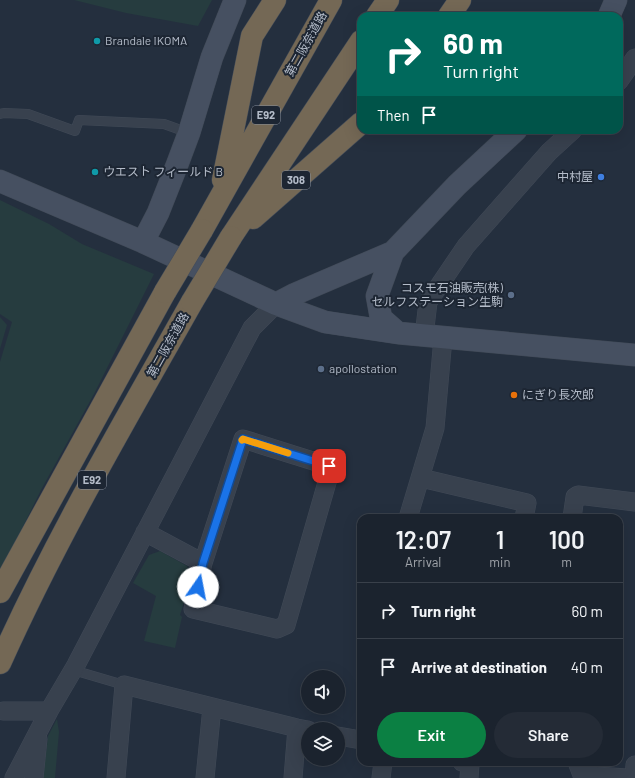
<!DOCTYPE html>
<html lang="en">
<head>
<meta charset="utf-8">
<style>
	:root { --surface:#1b232e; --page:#242b36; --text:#f1f3f6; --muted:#a0a4aa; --line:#39404a; --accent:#0b8043 }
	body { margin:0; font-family:Barlow,"Noto Sans JP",sans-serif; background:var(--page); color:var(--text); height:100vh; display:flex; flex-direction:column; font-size:15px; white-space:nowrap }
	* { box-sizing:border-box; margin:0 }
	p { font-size:13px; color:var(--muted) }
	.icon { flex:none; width:22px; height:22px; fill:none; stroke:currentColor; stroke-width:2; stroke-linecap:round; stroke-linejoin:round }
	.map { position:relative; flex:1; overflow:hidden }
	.sheet { position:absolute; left:357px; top:514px; width:266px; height:252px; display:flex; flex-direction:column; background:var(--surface); border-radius:12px; box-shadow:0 4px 16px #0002,0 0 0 1px var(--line) }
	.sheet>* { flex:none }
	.guide { position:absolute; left:357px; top:12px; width:266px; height:122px; border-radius:12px; box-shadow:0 4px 16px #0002,0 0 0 1px var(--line); background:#00695c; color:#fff; overflow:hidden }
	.controls { position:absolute; left:301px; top:670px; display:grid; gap:8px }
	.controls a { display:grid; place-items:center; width:44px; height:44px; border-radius:50%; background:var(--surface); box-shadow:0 4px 16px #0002,0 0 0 1px var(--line); font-size:20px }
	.pin { position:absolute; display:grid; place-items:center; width:34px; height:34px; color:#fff; margin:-17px; border-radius:8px; box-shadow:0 2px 6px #0006 }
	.me { position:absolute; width:44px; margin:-22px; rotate:12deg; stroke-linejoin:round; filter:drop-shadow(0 0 3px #0008) }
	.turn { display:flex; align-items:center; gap:14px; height:84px; padding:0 20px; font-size:18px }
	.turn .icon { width:52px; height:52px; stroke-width:2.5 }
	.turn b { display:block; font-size:28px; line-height:34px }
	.then { display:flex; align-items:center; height:38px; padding:0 20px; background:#0003; gap:8px; font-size:15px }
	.eta { display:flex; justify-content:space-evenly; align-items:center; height:68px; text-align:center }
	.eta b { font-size:24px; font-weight:600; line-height:28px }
	.cta { display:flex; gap:8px; margin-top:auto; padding:8px 20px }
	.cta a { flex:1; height:46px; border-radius:24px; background:var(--accent); color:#fff; font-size:16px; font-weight:600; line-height:46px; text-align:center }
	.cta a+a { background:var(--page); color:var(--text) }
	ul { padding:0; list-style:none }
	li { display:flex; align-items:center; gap:12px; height:56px; padding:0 20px; border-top:1px solid var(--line) }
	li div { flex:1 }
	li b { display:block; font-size:15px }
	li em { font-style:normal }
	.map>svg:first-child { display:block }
	.green { fill:#263c3f }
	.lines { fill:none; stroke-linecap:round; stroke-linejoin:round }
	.lane-casing { stroke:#414a57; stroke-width:10 }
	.street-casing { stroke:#414a57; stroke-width:19 }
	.secondary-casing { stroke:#414a57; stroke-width:23 }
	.highway-casing { stroke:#434c59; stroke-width:23 }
	.lane { stroke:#38414e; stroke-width:9 }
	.street { stroke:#38414e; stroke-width:18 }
	.secondary { stroke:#465061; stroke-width:22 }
	.highway { stroke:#746855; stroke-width:22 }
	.highway-bridge-casing { stroke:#434c59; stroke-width:23; stroke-linecap:butt }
	.highway-bridge { stroke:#746855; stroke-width:22 }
	.route-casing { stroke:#114b97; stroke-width:10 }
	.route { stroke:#1a73e8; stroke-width:7 }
	.slow { stroke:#f59e0b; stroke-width:7 }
	.culture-dot { fill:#0f9aa8; stroke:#1d2633; stroke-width:1.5 }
	.shop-dot { fill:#3f7fe0; stroke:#1d2633; stroke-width:1.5 }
	.service-dot { fill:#5c6f8a; stroke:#1d2633; stroke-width:1.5 }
	.food-dot { fill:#e8710a; stroke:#1d2633; stroke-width:1.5 }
	.labels { text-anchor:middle; stroke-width:4; stroke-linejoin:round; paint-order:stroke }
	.shield { fill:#1d2633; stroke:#878f9c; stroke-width:1 }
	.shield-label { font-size:11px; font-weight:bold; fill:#b4bcc9 }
	.poi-label { font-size:12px; fill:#b4bcc9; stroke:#1d2633; text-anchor:start }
	.street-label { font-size:12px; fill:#b4bcc9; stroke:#1d2633 }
</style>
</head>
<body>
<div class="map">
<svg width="635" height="778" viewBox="0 0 635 778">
	<rect width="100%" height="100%" fill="#242f3e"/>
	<path class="green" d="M 74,0 L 212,0 L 198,26 L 126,13 Z
		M 0,200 L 49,224 L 82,244 L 154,274 L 94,394 L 41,490 L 6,561 L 0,571 L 0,362 L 12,322 L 0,314 Z
		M 0,317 L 7,325 L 0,349 Z
		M 160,551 L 187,566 L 192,577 L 180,615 L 182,617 L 175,648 L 144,641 L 156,596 L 133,583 L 149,555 Z
		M 57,719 L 59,732 L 55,778 L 43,778 L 48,736 Z"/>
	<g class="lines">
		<defs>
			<path id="lane" d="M 0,114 L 4,113 L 28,114 L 75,131 L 79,120 L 164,124 L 189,133
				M 73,670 L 124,685"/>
			<path id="street" d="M 619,81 L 635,58
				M 424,336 L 428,302 L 466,246 L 549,152 L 573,130
				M 243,439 L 329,466 L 330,472 L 286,625 L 277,629 L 193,609 L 203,563 Z
				M 421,478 L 527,503 L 524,518
				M 408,518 L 435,428 L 443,338
				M 572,518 L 575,497 L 578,495 L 635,502
				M 145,532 L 203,563
				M 3,711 L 49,711
				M 338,736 L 361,740
				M 462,762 L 470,764 L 469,778
				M 577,762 L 582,775 L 627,778
				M 14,778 L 49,711 L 76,665 L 252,328 L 276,304
				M 34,778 L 38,739
				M 116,778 L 124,685 L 297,728 L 308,730
				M 205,778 L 212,707
				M 293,778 L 297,728
				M 381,778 L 383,762
				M 634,778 L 635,765"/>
			<path id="secondary" d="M 609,16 L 616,0
				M 0,181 L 143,242 L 276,304 L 325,322 L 398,333 L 635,355
				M 143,242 L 158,213 L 177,165 L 189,133 L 212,57 L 235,0
				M 393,252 L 377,296 L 381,318 L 398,333
				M 276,304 L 295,294 L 393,252 L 457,185 L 516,130"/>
			<path id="highway" d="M 377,16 L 388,0
				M 449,16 L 460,0
				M 223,180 L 252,36 L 275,0
				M 253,218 L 361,123
				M 202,230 L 331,0
				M 231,237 L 361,41
				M 0,592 L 165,292
				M 0,663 C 56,538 125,421 192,302"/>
		</defs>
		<use href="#lane" class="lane-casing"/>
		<use href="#street" class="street-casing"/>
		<use href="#secondary" class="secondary-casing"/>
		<use href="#highway" class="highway-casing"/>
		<use href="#lane" class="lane"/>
		<use href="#street" class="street"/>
		<use href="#secondary" class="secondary"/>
		<use href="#highway" class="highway"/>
		<defs>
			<path id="highway-bridge" d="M 165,292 L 202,230
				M 192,302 L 231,237"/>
		</defs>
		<use href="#highway-bridge" class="highway-bridge-casing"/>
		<use href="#highway-bridge" class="highway-bridge"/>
	</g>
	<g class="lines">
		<defs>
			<path id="route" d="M 198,587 L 203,563 L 243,439 L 329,466"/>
		</defs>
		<use href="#route" class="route-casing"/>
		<use href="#route" class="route"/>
		<path class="slow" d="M 242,440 L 243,439 L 288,453"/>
	</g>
	<g class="culture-dot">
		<circle cx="97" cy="41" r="4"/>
		<circle cx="95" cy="172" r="4"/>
	</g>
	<circle class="shop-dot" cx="601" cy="177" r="4"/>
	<g class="service-dot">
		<circle cx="511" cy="295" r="4"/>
		<circle cx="321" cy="369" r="4"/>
	</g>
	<circle class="food-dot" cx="514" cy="395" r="4"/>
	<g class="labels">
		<g class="shield">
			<rect x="252" y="106" width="28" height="18" rx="3"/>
			<rect x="282" y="171" width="28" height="18" rx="3"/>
			<rect x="78" y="471" width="28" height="18" rx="3"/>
		</g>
		<g class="shield-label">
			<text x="266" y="119">E92</text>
			<text x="296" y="184">308</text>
			<text x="92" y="484">E92</text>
		</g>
		<g class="poi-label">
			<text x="105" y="45">Brandale IKOMA</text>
			<text x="103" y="176">ウエスト フィールド B</text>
			<text x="593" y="181" text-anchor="end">中村屋</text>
			<text x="503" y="292" text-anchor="end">コスモ石油販売(株)<tspan x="503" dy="14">セルフステーション生駒</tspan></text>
			<text x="329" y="373">apollostation</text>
			<text x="522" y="399">にぎり長次郎</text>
		</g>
		<g class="street-label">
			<text transform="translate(306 44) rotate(-61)" y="4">第二阪奈道路</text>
			<text transform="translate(168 345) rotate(-61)" y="4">第二阪奈道路</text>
		</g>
	</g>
</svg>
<div class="controls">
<a><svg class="icon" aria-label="sound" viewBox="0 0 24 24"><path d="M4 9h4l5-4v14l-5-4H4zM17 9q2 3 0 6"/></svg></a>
<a><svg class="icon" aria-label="layers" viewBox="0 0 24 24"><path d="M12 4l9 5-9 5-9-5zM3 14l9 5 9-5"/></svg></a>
</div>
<div class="pin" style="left:329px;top:466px;background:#d93025"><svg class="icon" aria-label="arrive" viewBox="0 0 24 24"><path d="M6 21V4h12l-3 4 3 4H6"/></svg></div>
<svg class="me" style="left:198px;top:587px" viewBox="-20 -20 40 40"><circle r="19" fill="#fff"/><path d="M0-13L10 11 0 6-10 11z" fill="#1a73e8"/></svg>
<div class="guide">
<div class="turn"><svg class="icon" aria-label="right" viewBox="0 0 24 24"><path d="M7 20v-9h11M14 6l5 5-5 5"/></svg><div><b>60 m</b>Turn right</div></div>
<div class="then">Then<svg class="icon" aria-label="arrive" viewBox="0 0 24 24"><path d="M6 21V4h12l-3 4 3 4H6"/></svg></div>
</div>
<section class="sheet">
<div class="eta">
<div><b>12:07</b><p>Arrival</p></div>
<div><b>1</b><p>min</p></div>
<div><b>100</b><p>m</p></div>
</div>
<ul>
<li><svg class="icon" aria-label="right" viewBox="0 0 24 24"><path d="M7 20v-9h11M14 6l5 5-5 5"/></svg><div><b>Turn right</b></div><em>60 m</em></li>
<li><svg class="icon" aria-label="arrive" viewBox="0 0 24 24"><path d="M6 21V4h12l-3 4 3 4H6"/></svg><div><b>Arrive at destination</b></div><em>40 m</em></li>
</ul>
<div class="cta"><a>Exit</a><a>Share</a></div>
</section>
</div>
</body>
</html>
